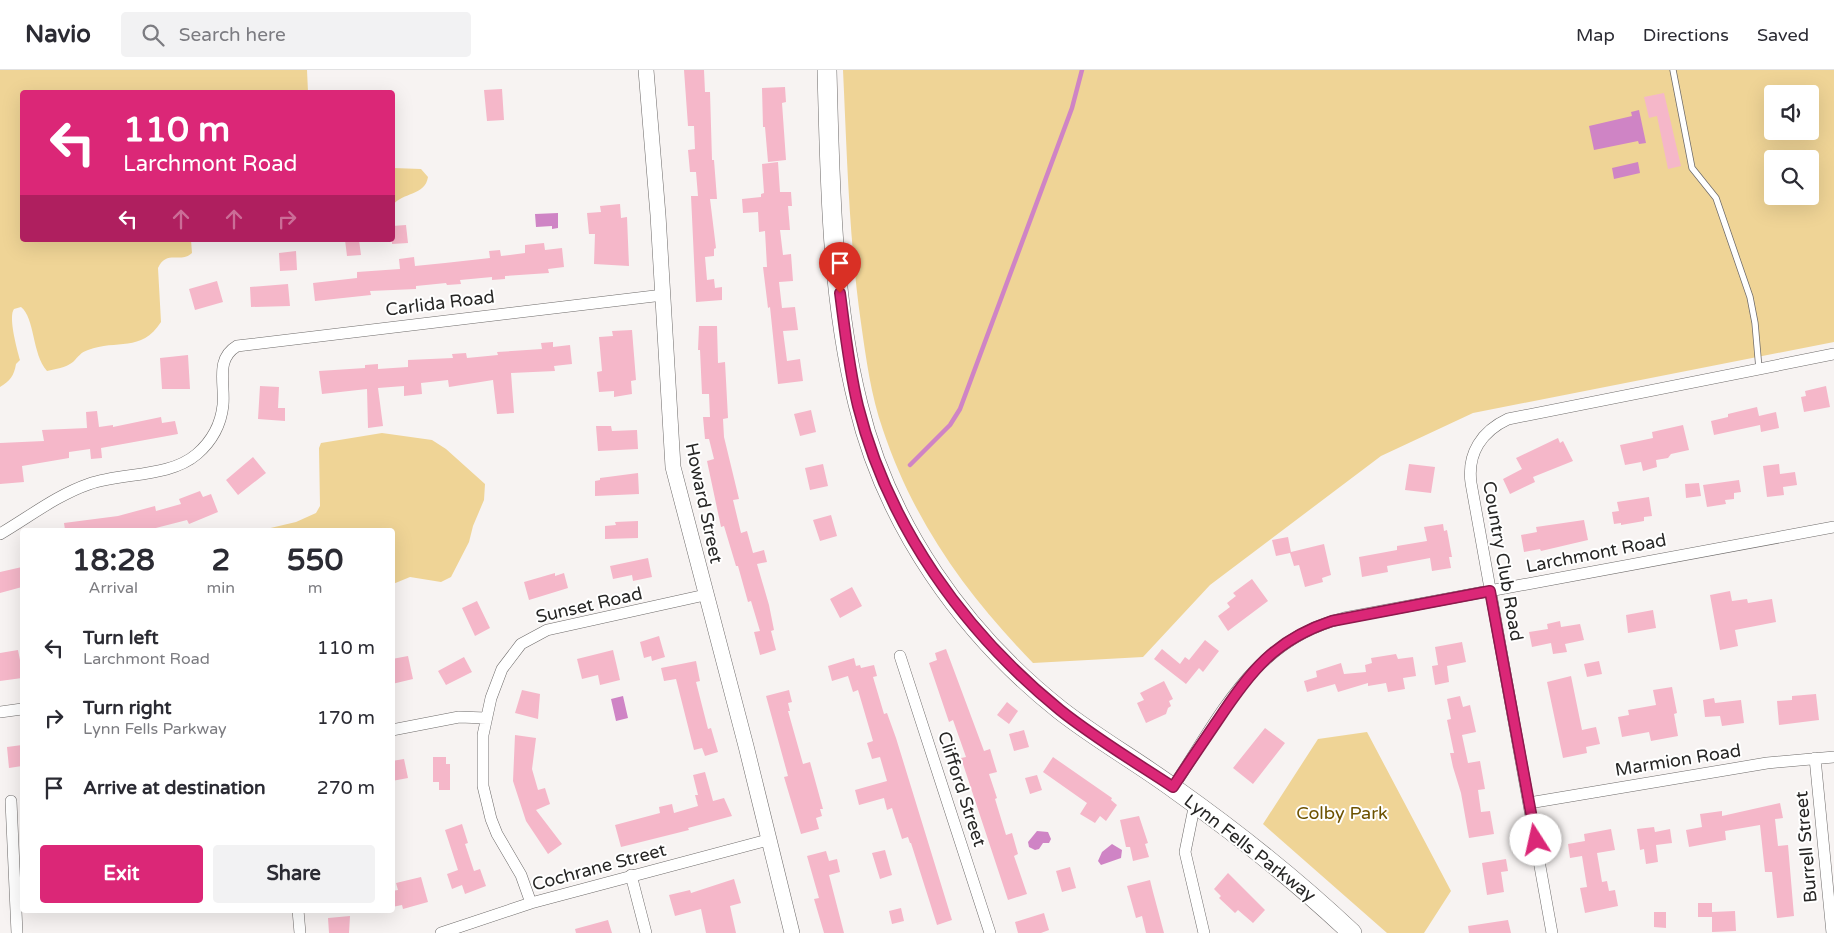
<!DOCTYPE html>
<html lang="en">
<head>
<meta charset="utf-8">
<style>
	:root { --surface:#fff; --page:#f2f2f3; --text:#2b2b33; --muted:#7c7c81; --line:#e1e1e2; --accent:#db2777 }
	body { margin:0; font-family:"Varela Round",sans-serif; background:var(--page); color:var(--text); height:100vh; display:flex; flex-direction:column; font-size:19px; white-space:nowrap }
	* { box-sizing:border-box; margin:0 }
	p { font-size:16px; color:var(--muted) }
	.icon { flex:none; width:28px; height:28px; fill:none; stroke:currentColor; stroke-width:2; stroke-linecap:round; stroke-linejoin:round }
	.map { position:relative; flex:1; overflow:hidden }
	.panel { position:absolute; left:20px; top:458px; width:375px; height:385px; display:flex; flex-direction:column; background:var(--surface); border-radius:5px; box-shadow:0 5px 20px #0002 }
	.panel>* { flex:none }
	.hud { position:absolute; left:20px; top:20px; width:375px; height:152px; border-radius:5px; box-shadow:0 5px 20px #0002; background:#db2777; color:#fff; overflow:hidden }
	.buttons { position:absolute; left:1764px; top:15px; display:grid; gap:10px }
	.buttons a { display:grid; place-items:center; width:55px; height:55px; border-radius:5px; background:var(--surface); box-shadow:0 5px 20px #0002; font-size:25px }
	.pin { position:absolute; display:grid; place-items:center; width:42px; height:42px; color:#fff; margin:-51px -21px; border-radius:50% 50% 50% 0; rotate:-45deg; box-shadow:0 0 5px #0007 }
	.pin .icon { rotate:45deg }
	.me { position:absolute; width:55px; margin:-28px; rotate:350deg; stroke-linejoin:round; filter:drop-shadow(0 0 4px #0008) }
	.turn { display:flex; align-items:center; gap:18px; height:105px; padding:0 20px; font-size:22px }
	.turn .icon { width:65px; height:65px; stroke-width:2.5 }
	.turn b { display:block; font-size:35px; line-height:42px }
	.lanes { display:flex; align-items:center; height:48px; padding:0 20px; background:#0003; justify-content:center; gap:25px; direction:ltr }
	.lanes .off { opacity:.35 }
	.eta { display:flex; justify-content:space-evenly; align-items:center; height:85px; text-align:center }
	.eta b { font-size:30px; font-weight:800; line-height:35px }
	.cta { display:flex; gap:10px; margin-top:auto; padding:10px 20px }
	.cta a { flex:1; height:58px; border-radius:5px; background:var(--accent); color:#fff; font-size:20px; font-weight:800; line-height:58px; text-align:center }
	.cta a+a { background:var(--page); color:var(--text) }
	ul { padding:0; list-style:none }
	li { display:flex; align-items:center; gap:15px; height:70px; padding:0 20px }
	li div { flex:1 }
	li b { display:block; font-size:19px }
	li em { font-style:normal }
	header { display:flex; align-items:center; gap:30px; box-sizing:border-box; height:70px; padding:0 25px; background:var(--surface); border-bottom:1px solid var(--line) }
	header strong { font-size:24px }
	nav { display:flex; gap:28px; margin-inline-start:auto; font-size:18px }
	.search { width:350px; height:45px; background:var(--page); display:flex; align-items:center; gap:12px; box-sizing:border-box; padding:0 18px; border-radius:5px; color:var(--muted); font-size:19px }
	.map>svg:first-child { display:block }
	.green { fill:#efd496; fill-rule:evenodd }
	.water { fill:#cf84c5 }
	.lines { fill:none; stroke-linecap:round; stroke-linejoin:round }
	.stream { stroke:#cf84c5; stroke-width:4.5 }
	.building { fill:#f5b7c9 }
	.service-casing { stroke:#6e6b6a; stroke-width:7 }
	.minor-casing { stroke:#6e6b6a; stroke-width:12 }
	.tertiary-casing { stroke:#6e6b6a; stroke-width:16 }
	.primary-casing { stroke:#6e6b6a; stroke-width:20 }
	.service { stroke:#fff; stroke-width:5.5 }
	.minor { stroke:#fff; stroke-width:11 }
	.tertiary { stroke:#fff; stroke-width:15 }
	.primary { stroke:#fff; stroke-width:19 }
	.route-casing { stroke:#8e194d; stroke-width:12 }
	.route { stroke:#db2777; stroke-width:9 }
	.labels { text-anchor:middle; stroke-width:4; stroke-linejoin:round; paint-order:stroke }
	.street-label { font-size:18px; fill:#272625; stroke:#fff }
	.park-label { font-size:18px; fill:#6d5200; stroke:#fff }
</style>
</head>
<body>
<header>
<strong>Navio</strong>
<div class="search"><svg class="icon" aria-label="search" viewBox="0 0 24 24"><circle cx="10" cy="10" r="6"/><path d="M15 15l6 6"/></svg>Search here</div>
<nav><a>Map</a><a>Directions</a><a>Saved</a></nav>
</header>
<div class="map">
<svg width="1834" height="863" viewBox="0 0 1834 863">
	<rect width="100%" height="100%" fill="#f7f3f2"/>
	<path class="green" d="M 0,0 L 307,0 L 308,22 L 22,22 L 22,170 L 191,170 L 192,183 C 180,194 167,179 158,198 L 161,252 C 141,283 117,269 88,280 C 81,282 78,287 73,292 C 65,298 56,299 47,301 C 32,284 35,248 21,237 L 14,239 C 8,247 17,279 20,290 L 16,294 C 14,306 10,311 0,317 Z
		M 843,0 L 1834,0 L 1834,272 L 1473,343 L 1381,386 L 1210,515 L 1143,587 L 1033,593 C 966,524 914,452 883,360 C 871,326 866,288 861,253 C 849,169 847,84 843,0 ZM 1772,24 L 1810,24 L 1810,61 L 1772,61 ZM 1772,89 L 1810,89 L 1810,126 L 1772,126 Z
		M 393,98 L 421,99 L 428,107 C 425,126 403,122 393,135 Z
		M 382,363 L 432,370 L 446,379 L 485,414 L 484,430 L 473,456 L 469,472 L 451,507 L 441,512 L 410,507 L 393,514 L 392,460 L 262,460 L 296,452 L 316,443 L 320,436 L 319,378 L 321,373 Z
		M 1367,662 L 1451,821 L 1424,863 L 1387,863 L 1263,754 L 1318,669 Z"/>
	<path class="water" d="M 1639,40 L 1646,73 L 1639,74 L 1638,71 L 1594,80 L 1589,56 L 1632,46 L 1631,42 Z
		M 1638,92 L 1640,103 L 1614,109 L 1612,98 Z
		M 558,143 L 558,158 L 552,159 L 552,156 L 536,157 L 535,144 Z
		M 623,626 L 628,648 L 616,651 L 611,629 Z
		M 1037,761 L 1048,762 L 1051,769 L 1049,773 L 1043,773 L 1039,779 L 1035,780 L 1029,777 L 1028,772 Z
		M 1112,774 L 1122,780 L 1121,788 L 1101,795 L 1098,791 L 1102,782 Z"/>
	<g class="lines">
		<path class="stream" d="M 910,395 L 950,355 L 960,339 L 1072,38 L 1082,0"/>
	</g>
	<path class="building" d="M 684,0 L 704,0 L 705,22 L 710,22 L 712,90 L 714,90 L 717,129 L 710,129 L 716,178 L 714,179 L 714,186 L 705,187 L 707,210 L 714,209 L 715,218 L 722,217 L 722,230 L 696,232 L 691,126 L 698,126 L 696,102 L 690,102 L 688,80 L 695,79 L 694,56 L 688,56 Z
		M 785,17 L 786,32 L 782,33 L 786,90 L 768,92 L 765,57 L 763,57 L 762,18 Z
		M 502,19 L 504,50 L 487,51 L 484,20 Z
		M 1664,23 L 1681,96 L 1668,99 L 1657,46 L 1649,48 L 1644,27 Z
		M 778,92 L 780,122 L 791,122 L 792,136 L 788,136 L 790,160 L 780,160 L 783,185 L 791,184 L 793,211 L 779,212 L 782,238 L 795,237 L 798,260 L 783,261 L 787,291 L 800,289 L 803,311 L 778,314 L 770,237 L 768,238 L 763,197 L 767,197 L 765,161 L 759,162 L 758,142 L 743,143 L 742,129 L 761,127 L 761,124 L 764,123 L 762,94 Z
		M 620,134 L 621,148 L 627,147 L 629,196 L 594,194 L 595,164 L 589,164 L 587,143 L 601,142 L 600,136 Z
		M 406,155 L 408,173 L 392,174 L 392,156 Z
		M 345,170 L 359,170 L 361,185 L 347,186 Z
		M 544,173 L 545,180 L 562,178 L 564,197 L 548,199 L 549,203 L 505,206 L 505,209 L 492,210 L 492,207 L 460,210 L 461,214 L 447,215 L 446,213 L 416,216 L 416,219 L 370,221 L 371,225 L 315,231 L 313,213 L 357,208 L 357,202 L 400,199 L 399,189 L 414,187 L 415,196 L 445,193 L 490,188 L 489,181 L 500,180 L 501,186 L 525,183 L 525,175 Z
		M 296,181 L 297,200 L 280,201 L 279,183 Z
		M 217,211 L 223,232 L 195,240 L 189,219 Z
		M 288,214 L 290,236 L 251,237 L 250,217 Z
		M 699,256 L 717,256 L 718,293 L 725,292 L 728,348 L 723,349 L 724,367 L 739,429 L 733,430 L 741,463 L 747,461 L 753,483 L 764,480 L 767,492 L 757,494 L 769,535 L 774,560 L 771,561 L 776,580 L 760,585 L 754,562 L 760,561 L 751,531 L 748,532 L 738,496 L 736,496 L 724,456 L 721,457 L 707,391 L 714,389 L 709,369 L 705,369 L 703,347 L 710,347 L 709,324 L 702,324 L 700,280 L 698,280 Z
		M 632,260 L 636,310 L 631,311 L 632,324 L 614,327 L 614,321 L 599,322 L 597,302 L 602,301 L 599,267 L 613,266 L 612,261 Z
		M 553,272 L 553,277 L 570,275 L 572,294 L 554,296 L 555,301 L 511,303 L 514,343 L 497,344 L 493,310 L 449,317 L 448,310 L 421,313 L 422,324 L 404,326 L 404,316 L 378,318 L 383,356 L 368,358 L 367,319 L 322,324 L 319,301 L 365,298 L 365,295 L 378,294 L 378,299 L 408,297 L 408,290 L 453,288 L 452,284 L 466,283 L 467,288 L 498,285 L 497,282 L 542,279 L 541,273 Z
		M 188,285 L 190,319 L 162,319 L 160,288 Z
		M 260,316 L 279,317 L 278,338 L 285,338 L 285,351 L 258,349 Z
		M 1826,316 L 1830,337 L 1804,342 L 1801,327 L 1806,326 L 1805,321 Z
		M 1757,337 L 1759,346 L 1776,342 L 1779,358 L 1761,362 L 1760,355 L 1714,365 L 1711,351 L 1728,347 L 1728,344 Z
		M 811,340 L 816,362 L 800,366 L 794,344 Z
		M 97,341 L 99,357 L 113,355 L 113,357 L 161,347 L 162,353 L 175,351 L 178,364 L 101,378 L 102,388 L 91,389 L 90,379 L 69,382 L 69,388 L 22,396 L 24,412 L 0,414 L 0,373 L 44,371 L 42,360 L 87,358 L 86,342 Z
		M 1683,355 L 1689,380 L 1671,384 L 1668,388 L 1656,390 L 1657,397 L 1643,401 L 1641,392 L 1625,395 L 1620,375 L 1653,368 L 1652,362 Z
		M 596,356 L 611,356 L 612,361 L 637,360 L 638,379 L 598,381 Z
		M 1558,368 L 1560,373 L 1563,371 L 1573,391 L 1533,407 L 1535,412 L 1510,424 L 1503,409 L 1522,399 L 1516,388 Z
		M 253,387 L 266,403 L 238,425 L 226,410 Z
		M 823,394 L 828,416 L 810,420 L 805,398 Z
		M 1409,394 L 1435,397 L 1431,423 L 1405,420 Z
		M 1779,394 L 1780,404 L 1795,402 L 1797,415 L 1783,417 L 1784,425 L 1767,427 L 1763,396 Z
		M 638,403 L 639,424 L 595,426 L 595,411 L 600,410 L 600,408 Z
		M 1739,410 L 1741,422 L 1734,423 L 1734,429 L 1725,430 L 1726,434 L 1707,437 L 1703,415 Z
		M 1699,413 L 1701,426 L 1686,428 L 1685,414 Z
		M 200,421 L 203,427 L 211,424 L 218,442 L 189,454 L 187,450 L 148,460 L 65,460 L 64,453 L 118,446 L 155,436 L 156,441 L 181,434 L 179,429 Z
		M 1649,427 L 1652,446 L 1644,447 L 1644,451 L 1621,455 L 1621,453 L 1614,454 L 1612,442 L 1619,441 L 1617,432 Z
		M 831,445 L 837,466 L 820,471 L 813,450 Z
		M 1584,450 L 1588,470 L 1541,481 L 1540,479 L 1524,482 L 1521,465 L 1537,462 L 1536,457 Z
		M 638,451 L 638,468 L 605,469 L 605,456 L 616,455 L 615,452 Z
		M 1443,454 L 1444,461 L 1447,460 L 1452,487 L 1449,487 L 1451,498 L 1432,501 L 1430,488 L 1387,496 L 1388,502 L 1362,507 L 1359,487 L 1397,480 L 1397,476 L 1427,471 L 1424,457 Z
		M 1288,467 L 1291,482 L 1324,474 L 1331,505 L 1322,508 L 1323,512 L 1305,517 L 1299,495 L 1294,496 L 1290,483 L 1276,486 L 1272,470 Z
		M 648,488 L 652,507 L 633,511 L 632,505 L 613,509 L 610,496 Z
		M 22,497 L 22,517 L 0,523 L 0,502 Z
		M 555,503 L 555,506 L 564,503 L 568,518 L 529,530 L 524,512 Z
		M 1252,509 L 1268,531 L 1228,561 L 1218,546 L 1230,537 L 1227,533 L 1236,526 L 1233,523 Z
		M 852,517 L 862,536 L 840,548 L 830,529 Z
		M 1730,521 L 1732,531 L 1747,529 L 1748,533 L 1772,529 L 1776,552 L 1735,560 L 1738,576 L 1720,580 L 1710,525 Z
		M 477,531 L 490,558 L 475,566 L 462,538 Z
		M 1653,540 L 1656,558 L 1628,563 L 1626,545 Z
		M 1560,551 L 1561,557 L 1580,554 L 1584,570 L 1565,574 L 1567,582 L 1553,584 L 1551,573 L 1532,577 L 1529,562 L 1548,559 L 1547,554 Z
		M 659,566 L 665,587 L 652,591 L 651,586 L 644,588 L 640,572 Z
		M 1205,570 L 1219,581 L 1203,602 L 1199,598 L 1186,614 L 1154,589 L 1162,579 L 1180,594 L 1185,587 L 1189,590 Z
		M 1462,572 L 1466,592 L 1447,596 L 1449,612 L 1435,615 L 1432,596 L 1438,595 L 1435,577 Z
		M 946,579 L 984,681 L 990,679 L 997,702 L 989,704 L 997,728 L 995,729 L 1006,765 L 1012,763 L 1018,784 L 1014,786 L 1027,824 L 1008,830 L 961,688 L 966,687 L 953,650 L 949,652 L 929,593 L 937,590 L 935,583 Z
		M 18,580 L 20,590 L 22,589 L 22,608 L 0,611 L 0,583 Z
		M 613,580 L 620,610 L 600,615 L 598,605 L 582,609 L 577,589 Z
		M 1396,584 L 1398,589 L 1413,587 L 1416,606 L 1403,608 L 1405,619 L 1388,622 L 1386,613 L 1368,616 L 1368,613 L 1338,622 L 1335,614 L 1307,622 L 1304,611 L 1317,607 L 1316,601 L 1341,593 L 1344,604 L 1366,602 L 1365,595 L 1372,593 L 1371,588 Z
		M 408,586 L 413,609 L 392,614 L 392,589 Z
		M 464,587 L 472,602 L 446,615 L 438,601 Z
		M 854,588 L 856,596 L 860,595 L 861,598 L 874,595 L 877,606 L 873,607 L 884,644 L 887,643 L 896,668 L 952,850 L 937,855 L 911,773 L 910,773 L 908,767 L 902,769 L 892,738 L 887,740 L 884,728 L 859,735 L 855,720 L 887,711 L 880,687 L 872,689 L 867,673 L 873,671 L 858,620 L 853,622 L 848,606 L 832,611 L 828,596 Z
		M 696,591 L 700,611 L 696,612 L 708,659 L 711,658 L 718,682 L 705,686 L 702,678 L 694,680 L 676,609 L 664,611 L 661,598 Z
		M 1599,591 L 1602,604 L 1587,607 L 1584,594 Z
		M 1571,606 L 1582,660 L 1596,657 L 1600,674 L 1586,677 L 1587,683 L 1563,688 L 1547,612 Z
		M 1164,611 L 1173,629 L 1169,631 L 1171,636 L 1168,638 L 1166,644 L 1146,653 L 1137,633 L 1144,630 L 1140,623 Z
		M 1672,617 L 1677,643 L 1674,644 L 1678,666 L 1651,671 L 1649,662 L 1622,667 L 1618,647 L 1629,645 L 1628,640 L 1656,635 L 1653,620 Z
		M 522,620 L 540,624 L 538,649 L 515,643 Z
		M 789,620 L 792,632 L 788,633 L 790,641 L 788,641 L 803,694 L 810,692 L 823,739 L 820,739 L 822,746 L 816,748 L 819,759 L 801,764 L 784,707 L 788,706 L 766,626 Z
		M 1816,624 L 1819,650 L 1779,655 L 1777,631 L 1792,630 L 1792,626 Z
		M 1460,626 L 1463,637 L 1470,635 L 1476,662 L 1462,665 L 1468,693 L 1480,691 L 1485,719 L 1478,720 L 1481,742 L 1490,741 L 1494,764 L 1469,768 L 1461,723 L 1453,697 L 1450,683 L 1454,683 L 1447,650 L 1451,649 L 1447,629 Z
		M 1714,628 L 1715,633 L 1741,630 L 1744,653 L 1722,656 L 1720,646 L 1705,647 L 1703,630 Z
		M 1007,632 L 1018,641 L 1009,654 L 997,645 Z
		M 1265,658 L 1285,673 L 1253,714 L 1233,698 Z
		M 1024,660 L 1029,677 L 1014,681 L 1009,664 Z
		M 515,665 L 536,668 L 532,699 L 538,720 L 545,718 L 550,734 L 536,740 L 562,774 L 548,784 L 526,751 L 513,711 Z
		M 22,675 L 22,696 L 9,698 L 7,677 Z
		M 433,687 L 446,687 L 446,694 L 450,694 L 450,720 L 439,720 L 439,712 L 433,712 Z
		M 1053,687 L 1112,728 L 1111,730 L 1117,735 L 1106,751 L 1100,746 L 1095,753 L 1080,744 L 1087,733 L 1043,702 Z
		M 404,689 L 408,708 L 392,711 L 392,691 Z
		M 705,702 L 713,731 L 724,728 L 732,746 L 688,758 L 689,760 L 621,777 L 615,755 L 660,743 L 659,737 L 672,734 L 674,743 L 698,736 L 695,725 L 698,725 L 693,705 Z
		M 1037,705 L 1042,720 L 1030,724 L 1025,708 Z
		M 1780,733 L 1783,748 L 1775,749 L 1778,776 L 1788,775 L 1794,846 L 1777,848 L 1772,802 L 1765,802 L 1760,755 L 1725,761 L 1726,770 L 1689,777 L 1686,760 L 1702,757 L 1700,744 L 1722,741 L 1722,746 Z
		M 1139,746 L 1148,773 L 1145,774 L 1149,787 L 1133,791 L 1130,777 L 1126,777 L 1120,750 Z
		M 462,754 L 468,773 L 465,774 L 474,801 L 480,799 L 486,816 L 465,824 L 462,815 L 452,819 L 447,804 L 458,800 L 445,760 Z
		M 1654,757 L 1655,762 L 1670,759 L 1672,773 L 1656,775 L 1658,792 L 1646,794 L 1644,779 L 1640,780 L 1637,759 Z
		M 1611,759 L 1615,780 L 1597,783 L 1602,812 L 1607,811 L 1609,821 L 1615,820 L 1618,836 L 1585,843 L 1580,818 L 1587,817 L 1582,786 L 1570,788 L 1568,774 L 1585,771 L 1584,764 Z
		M 885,780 L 892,805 L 880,809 L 872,783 Z
		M 826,781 L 829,791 L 837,789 L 840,802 L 829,805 L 844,863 L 824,863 L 814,829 L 819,828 L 807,786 Z
		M 1506,789 L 1508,801 L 1501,802 L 1504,822 L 1487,825 L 1482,793 Z
		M 1070,797 L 1076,818 L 1062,822 L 1056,801 Z
		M 1228,803 L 1265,840 L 1253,853 L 1238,840 L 1235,843 L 1219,828 L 1221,826 L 1214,819 Z
		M 421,807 L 428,832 L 403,839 L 402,835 L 392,837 L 392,821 L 398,820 L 396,813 Z
		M 734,809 L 741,833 L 730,836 L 736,863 L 706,863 L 701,839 L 675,846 L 669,825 L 690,820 L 691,823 Z
		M 1150,810 L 1153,822 L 1164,863 L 1146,863 L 1142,846 L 1136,848 L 1127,816 Z
		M 1698,833 L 1712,833 L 1712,842 L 1735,841 L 1736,861 L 1712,862 L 1712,847 L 1698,847 Z
		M 901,838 L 904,851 L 892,854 L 889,841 Z
		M 1654,842 L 1666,842 L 1666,858 L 1654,857 Z
		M 1044,843 L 1049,860 L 1041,863 L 1018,863 L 1015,852 Z
		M 350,846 L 349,863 L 329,863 L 328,848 Z
		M 608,850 L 612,863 L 576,863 L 575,859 Z
		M 1508,850 L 1511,863 L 1469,863 L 1468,856 Z"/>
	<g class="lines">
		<defs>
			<path id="service" d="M 1673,0 L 1692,98 L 1716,128 L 1750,227 L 1755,253 L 1759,299"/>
			<path id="minor" d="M 0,464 C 29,447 57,425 89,414 C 123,402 169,408 197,384 C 212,371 221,354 223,335 C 225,313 215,289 237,276 L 663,225
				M 900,586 L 990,863
				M 0,642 L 22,639
				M 392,660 L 459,647 L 486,648
				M 1815,688 L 1832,863
				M 1173,717 C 1220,647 1254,569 1344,548 L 1834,457
				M 11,731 L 17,863
				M 1195,733 L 1185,782 L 1204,863
				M 1529,733 L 1767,693 L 1834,687
				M 631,805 L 646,863
				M 531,833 L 521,805 L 497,764 L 491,749 L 483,716 L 483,665 L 491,628 L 502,599 L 521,574 L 547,560 L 705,525
				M 298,840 L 300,863
				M 441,863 L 531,833 L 768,770
				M 1552,863 L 1471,413 C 1467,383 1482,361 1508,349 L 1834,284"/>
			<path id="tertiary" d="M 646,0 L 658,145 L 673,397 L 746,676 L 792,863"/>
			<path id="primary" d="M 827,0 C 830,111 831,226 858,334 C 887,455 963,563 1060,640 C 1097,669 1138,692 1176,720 C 1238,764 1297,811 1352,863"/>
		</defs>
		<use href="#service" class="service-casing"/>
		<use href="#minor" class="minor-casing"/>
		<use href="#tertiary" class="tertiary-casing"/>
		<use href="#primary" class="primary-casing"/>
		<use href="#service" class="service"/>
		<use href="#minor" class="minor"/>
		<use href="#tertiary" class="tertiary"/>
		<use href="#primary" class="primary"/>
	</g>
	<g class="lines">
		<defs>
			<path id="route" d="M 840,223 C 845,261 849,299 858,336 C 888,456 964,562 1060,640 C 1095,668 1135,692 1173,717 C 1188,694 1203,672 1218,650 C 1250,602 1274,570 1332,551 L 1490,521 L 1536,770"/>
		</defs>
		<use href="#route" class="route-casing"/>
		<use href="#route" class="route"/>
	</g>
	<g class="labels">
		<g class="street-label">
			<text transform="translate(440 233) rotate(-7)" y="6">Carlida Road</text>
			<text transform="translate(704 433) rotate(78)" y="6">Howard Street</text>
			<text transform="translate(1596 483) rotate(-11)" y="6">Larchmont Road</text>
			<text transform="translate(1503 491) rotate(80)" y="6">Country Club Road</text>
			<text transform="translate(589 535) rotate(-13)" y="6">Sunset Road</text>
			<text transform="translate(1678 690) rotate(-9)" y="6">Marmion Road</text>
			<text transform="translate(962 719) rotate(72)" y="6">Clifford Street</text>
			<text transform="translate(1806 777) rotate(-95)" y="6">Burrell Street</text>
			<text transform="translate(1250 778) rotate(38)" y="6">Lynn Fells Parkway</text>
			<text transform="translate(599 797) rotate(-15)" y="6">Cochrane Street</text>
		</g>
		<g class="park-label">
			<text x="1342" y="749">Colby Park</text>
		</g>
	</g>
</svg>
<div class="buttons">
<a><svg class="icon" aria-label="sound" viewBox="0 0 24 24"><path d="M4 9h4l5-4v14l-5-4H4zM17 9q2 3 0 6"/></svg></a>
<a><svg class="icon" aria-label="search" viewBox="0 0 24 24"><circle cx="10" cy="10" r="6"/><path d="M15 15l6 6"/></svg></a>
</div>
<div class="pin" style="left:840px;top:223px;background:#d93025"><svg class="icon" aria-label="arrive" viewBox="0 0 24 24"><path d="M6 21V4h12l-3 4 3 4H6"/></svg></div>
<svg class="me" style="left:1536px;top:770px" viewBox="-20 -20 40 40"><circle r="19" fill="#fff"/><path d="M0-13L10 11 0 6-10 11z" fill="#db2777"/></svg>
<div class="hud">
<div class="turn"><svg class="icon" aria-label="left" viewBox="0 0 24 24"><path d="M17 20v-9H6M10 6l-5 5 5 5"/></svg><div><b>110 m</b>Larchmont Road</div></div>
<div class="lanes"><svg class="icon" aria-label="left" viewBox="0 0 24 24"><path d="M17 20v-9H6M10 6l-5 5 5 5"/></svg><svg class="icon off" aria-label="ahead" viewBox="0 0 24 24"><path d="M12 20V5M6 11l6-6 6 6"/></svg><svg class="icon off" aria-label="ahead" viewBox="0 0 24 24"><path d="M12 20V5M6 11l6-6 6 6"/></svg><svg class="icon off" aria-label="right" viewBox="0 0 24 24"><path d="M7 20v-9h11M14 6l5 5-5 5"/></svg></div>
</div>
<section class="panel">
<div class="eta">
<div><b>18:28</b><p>Arrival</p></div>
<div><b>2</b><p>min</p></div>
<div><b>550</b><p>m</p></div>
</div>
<ul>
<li><svg class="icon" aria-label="left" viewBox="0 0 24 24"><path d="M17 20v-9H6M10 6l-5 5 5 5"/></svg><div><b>Turn left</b><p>Larchmont Road</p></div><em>110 m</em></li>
<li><svg class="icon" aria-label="right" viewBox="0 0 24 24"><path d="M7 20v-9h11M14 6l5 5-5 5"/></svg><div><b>Turn right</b><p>Lynn Fells Parkway</p></div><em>170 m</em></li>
<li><svg class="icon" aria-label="arrive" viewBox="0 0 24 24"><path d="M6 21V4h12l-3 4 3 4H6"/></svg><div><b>Arrive at destination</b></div><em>270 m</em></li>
</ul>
<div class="cta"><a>Exit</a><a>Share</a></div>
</section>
</div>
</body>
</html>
